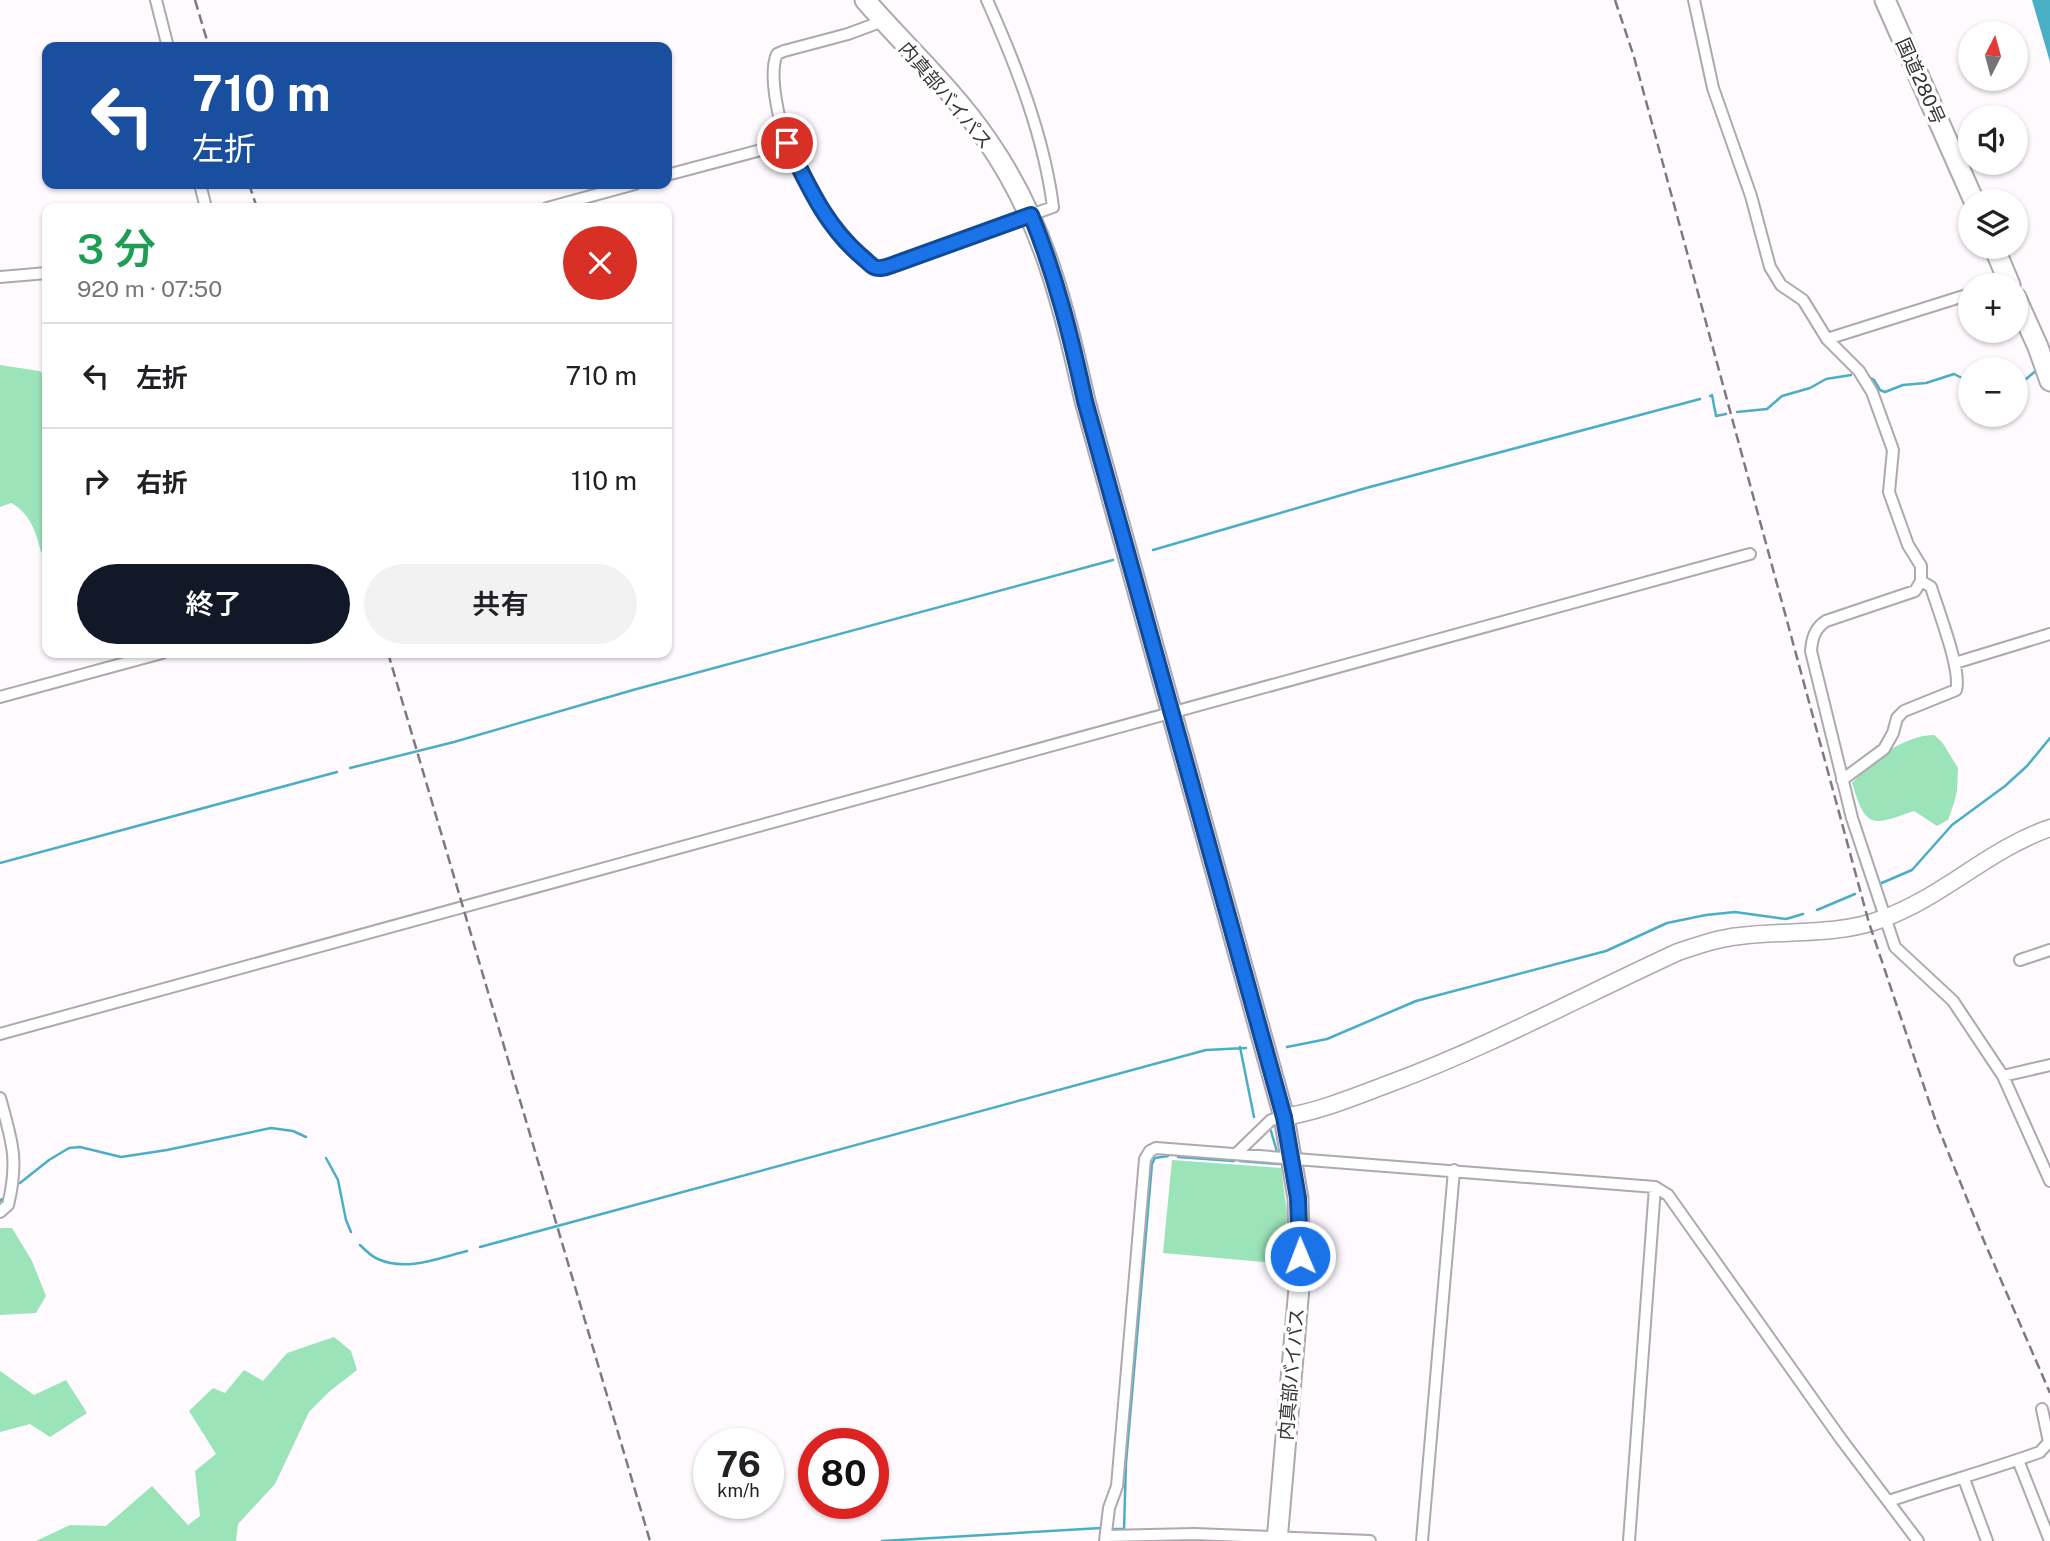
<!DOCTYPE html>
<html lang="ja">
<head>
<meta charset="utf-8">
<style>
	:root { --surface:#fff; --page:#f2f2f2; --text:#202124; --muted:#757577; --line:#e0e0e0; --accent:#111827 }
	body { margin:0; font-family:"Public Sans","Noto Sans JP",sans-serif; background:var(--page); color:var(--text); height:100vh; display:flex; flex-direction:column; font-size:26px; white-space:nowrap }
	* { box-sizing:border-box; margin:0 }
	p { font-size:23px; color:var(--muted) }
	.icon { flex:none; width:38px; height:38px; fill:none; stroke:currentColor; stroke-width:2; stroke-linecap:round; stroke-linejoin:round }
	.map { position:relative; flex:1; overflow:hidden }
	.panel { position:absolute; left:42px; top:203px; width:630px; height:455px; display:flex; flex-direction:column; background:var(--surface); border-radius:14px; box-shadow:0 2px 5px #0004 }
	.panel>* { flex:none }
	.hud { position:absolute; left:42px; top:42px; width:630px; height:147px; border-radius:14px; box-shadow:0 2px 5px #0004; background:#1a4fa0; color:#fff; overflow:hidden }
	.needle { width:46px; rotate:6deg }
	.tools { position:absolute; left:1958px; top:21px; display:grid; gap:14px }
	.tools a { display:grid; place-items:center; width:70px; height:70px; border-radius:50%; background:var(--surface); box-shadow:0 2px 5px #0004; font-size:35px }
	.speed { position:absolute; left:693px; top:1428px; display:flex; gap:14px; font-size:35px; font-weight:700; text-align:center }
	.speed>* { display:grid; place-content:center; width:91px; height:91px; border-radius:50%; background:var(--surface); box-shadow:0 2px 5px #0004; line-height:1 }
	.speed small { font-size:18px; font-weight:400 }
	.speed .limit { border:10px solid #d22; background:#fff; color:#111 }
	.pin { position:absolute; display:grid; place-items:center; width:60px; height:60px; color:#fff; margin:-30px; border:4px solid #fff; border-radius:50%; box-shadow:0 2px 7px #0007 }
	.me { position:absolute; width:77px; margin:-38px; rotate:359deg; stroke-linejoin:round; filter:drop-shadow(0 0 5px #0008) }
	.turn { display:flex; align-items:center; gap:24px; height:147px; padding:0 35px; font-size:32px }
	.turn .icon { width:91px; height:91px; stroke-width:2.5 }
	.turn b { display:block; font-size:49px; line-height:60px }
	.round { display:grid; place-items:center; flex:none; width:74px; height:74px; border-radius:37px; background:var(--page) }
	.overview { display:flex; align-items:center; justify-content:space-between; height:119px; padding:0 35px }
	h1 { font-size:42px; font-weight:600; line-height:52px; color:#1e9e55 }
	.action { display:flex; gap:14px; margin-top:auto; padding:14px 35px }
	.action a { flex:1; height:80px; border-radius:42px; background:var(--accent); color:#fff; font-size:28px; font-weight:600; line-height:80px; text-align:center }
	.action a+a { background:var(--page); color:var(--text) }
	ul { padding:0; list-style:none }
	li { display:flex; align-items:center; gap:21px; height:105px; padding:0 35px; border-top:2px solid var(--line) }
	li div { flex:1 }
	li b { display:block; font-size:26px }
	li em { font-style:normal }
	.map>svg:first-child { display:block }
	.green { fill:#9be3b8 }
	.water { fill:#48afc6 }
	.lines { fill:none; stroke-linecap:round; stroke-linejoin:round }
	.stream { stroke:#48afc6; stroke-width:2.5 }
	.street-casing { stroke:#ada9ae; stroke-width:14 }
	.secondary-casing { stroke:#ada9ae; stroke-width:19 }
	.highway-casing { stroke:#ada9ae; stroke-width:23 }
	.street { stroke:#fff; stroke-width:10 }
	.secondary { stroke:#fff; stroke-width:16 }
	.highway { stroke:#fff; stroke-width:19 }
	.rail { stroke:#7d7a7d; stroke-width:2.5; stroke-dasharray:10 5; stroke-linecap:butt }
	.route-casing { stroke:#114b97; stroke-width:18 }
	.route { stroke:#1a73e8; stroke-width:12 }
	.labels { text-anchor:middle; stroke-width:7; stroke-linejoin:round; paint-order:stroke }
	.street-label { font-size:19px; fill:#363436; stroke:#fff }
</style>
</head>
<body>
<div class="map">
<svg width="2050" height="1541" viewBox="0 0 2050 1541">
	<rect width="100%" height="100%" fill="#fefafe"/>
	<path class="green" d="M 0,365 L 39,371 L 47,376 L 47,556 L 41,552 C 36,532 30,513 11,503 L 0,507 Z
		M 1934,735 L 1942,742 L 1958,768 L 1957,791 L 1954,803 L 1948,820 L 1937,826 L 1914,811 C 1871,826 1866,829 1852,783 C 1873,761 1901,736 1934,735 Z
		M 1172,1160 L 1281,1168 L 1288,1220 L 1286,1264 L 1163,1253 Z
		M 0,1228 L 12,1228 L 32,1261 L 46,1296 L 36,1313 L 0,1315 Z
		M 334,1337 L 351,1351 L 357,1370 L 330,1391 L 309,1412 L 275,1484 L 238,1524 L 236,1541 L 36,1541 L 70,1525 L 106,1526 L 152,1486 L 188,1525 L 200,1516 L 195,1471 L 216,1454 L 189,1411 L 213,1388 L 225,1393 L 244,1370 L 263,1381 L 287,1353 Z
		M 0,1371 L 34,1395 L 66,1380 L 87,1413 L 50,1437 L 30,1424 L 0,1432 Z"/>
	<path class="water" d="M 2032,0 L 2050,0 L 2050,62 Z"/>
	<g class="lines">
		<path class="stream" d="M 1869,377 L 1874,380 L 1880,390 L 1885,392 L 1903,385 L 1926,383 L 1954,374 L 1970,382
			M 2016,382 L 2026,379 L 2037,370
			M 1710,396 L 1712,395 L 1716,416 L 1726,414
			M 1737,412 L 1767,409 L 1782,396 L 1810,388 L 1826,379 L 1851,375
			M 1153,550 L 1366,488 L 1700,399
			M 350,768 L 454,742 L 633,690 L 1113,560
			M 0,863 L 337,772
			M 1877,885 L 1912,870 L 1952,825 L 2005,786 L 2027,766 L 2050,738
			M 1817,910 L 1855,894
			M 1240,1047 L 1254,1117
			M 1287,1047 L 1327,1039 L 1416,1001 L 1606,951 L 1667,923 L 1706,915 L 1735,912 L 1786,919 L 1803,914
			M 1271,1131 L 1277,1152
			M 1178,1157 L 1234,1161
			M 326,1158 L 338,1180 L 346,1220 L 351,1232
			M 1240,1161 L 1280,1164
			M 20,1183 L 49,1160 L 69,1148 L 80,1147 L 121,1157 L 167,1150 L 271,1128 L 293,1131 L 306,1137
			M 0,1201 L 2,1199
			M 360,1245 C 365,1250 372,1257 378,1259 C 406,1272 439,1258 467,1251
			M 480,1247 L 1206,1050 L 1246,1048
			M 1110,1529 L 1124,1529 L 1126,1463 L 1152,1164 L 1155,1158 L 1168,1156
			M 882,1541 L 1101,1528"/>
		<defs>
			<path id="street" d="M 156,0 L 168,47
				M 1694,0 L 1713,88 L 1751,196 L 1770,267 L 1781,285 L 1803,300 L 1827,339 L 1859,371 L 1872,392 L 1893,450 L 1889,492 L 1908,545 L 1921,566 L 1921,581 L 1915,591 L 1826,621 C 1815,628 1812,638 1811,651 L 1852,818 L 1895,947 L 1953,1001 L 2003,1076 L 2050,1181
				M 883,21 L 848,34 L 784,51 L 777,54 C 768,74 779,122 787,143 C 798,175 847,263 882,268 L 1053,207 C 1044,136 1016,65 987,0
				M 667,175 L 787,143
				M 200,184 L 206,208
				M 547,208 L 635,184
				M 0,277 L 47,273
				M 1827,339 L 1970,294
				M 1955,663 L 2050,634
				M 0,697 L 162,653
				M 1842,780 L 1884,749 L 1893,733 L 1897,718 L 1904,711 L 1956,690 C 1962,671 1938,610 1931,587 L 1921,581
				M 2020,960 L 2050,950
				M 0,1034 L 1750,554
				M 2003,1076 L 2050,1065
				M 0,1098 C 12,1141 19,1160 8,1205 L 0,1212
				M 1238,1152 L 1271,1120 L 1284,1117
				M 2018,1460 L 2050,1541
				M 1964,1479 L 1987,1541
				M 1889,1501 C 1939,1484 1990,1470 2040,1452 L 2049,1442 L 2042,1409
				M 1106,1536 L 1194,1534 L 1370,1541
				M 1105,1541 L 1109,1508 L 1117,1486 L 1145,1159 L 1150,1151 L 1156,1148 L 1655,1187 L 1668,1195 L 1841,1439 L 1918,1541
				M 1422,1541 L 1454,1170
				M 1629,1541 L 1655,1187"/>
			<path id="secondary" d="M 1284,1117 C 1321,1111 1356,1096 1391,1083 C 1490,1046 1582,996 1678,952 C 1699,945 1719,938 1740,936 C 1787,930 1837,936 1882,919 C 1943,897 1989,849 2050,828"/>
			<path id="highway" d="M 865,0 C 905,46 952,89 987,140 C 1044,222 1063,305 1085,401 L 1284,1117 L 1298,1198 L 1300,1276 L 1277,1541
				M 1885,0 L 1974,201
				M 1994,247 L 2010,285
				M 2016,298 L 2038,347 L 2050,381"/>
		</defs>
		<use href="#street" class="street-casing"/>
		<use href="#secondary" class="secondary-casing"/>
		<use href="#highway" class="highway-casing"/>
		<use href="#street" class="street"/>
		<use href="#secondary" class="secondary"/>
		<use href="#highway" class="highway"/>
		<path class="rail" d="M 195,0 L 209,47
			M 1615,0 L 1634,57 L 1869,923 L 1936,1122 L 1984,1241 L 2050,1393
			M 249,184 L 257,208
			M 388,653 L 650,1541"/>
	</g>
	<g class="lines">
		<defs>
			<path id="route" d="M 787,143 C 808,185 825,225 861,256 C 865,259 870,265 874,267 C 880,270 889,266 895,264 L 1031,215 C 1056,276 1071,337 1085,401 L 1284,1117 L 1298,1198 L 1300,1256"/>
		</defs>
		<use href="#route" class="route-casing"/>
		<use href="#route" class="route"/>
	</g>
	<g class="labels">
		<g class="street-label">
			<text transform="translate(1921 81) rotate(66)" y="7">国道280号</text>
			<text transform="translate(946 95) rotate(50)" y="7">内真部バイパス</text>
			<text transform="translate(1291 1374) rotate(-85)" y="7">内真部バイパス</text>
		</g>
	</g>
</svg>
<div class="tools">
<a><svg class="needle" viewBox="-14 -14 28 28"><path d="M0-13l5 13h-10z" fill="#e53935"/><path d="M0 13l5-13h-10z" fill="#757577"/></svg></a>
<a><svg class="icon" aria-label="sound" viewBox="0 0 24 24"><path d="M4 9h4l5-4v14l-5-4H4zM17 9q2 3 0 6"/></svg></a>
<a><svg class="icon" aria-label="layers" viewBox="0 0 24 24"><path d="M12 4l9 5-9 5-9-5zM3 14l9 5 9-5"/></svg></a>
<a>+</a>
<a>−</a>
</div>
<div class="speed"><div>76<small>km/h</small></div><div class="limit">80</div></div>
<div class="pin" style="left:787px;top:143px;background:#d93025"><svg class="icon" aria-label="arrive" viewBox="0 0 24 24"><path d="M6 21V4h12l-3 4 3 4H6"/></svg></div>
<svg class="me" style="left:1300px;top:1256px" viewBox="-20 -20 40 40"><circle r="17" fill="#1a73e8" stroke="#fff" stroke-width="3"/><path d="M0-11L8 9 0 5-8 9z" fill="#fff"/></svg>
<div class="hud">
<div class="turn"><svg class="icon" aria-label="left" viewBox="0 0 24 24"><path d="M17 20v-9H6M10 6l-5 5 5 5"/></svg><div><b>710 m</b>左折</div></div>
</div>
<section class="panel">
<div class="overview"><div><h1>3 分</h1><p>920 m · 07:50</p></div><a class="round" style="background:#d93025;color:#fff"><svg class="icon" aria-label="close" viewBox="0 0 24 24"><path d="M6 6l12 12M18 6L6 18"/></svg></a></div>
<ul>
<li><svg class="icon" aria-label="left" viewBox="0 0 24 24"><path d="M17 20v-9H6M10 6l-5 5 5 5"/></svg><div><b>左折</b></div><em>710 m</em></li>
<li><svg class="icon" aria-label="right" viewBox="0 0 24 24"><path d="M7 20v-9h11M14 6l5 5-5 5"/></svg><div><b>右折</b></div><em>110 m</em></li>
</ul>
<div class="action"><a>終了</a><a>共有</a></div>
</section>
</div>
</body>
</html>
